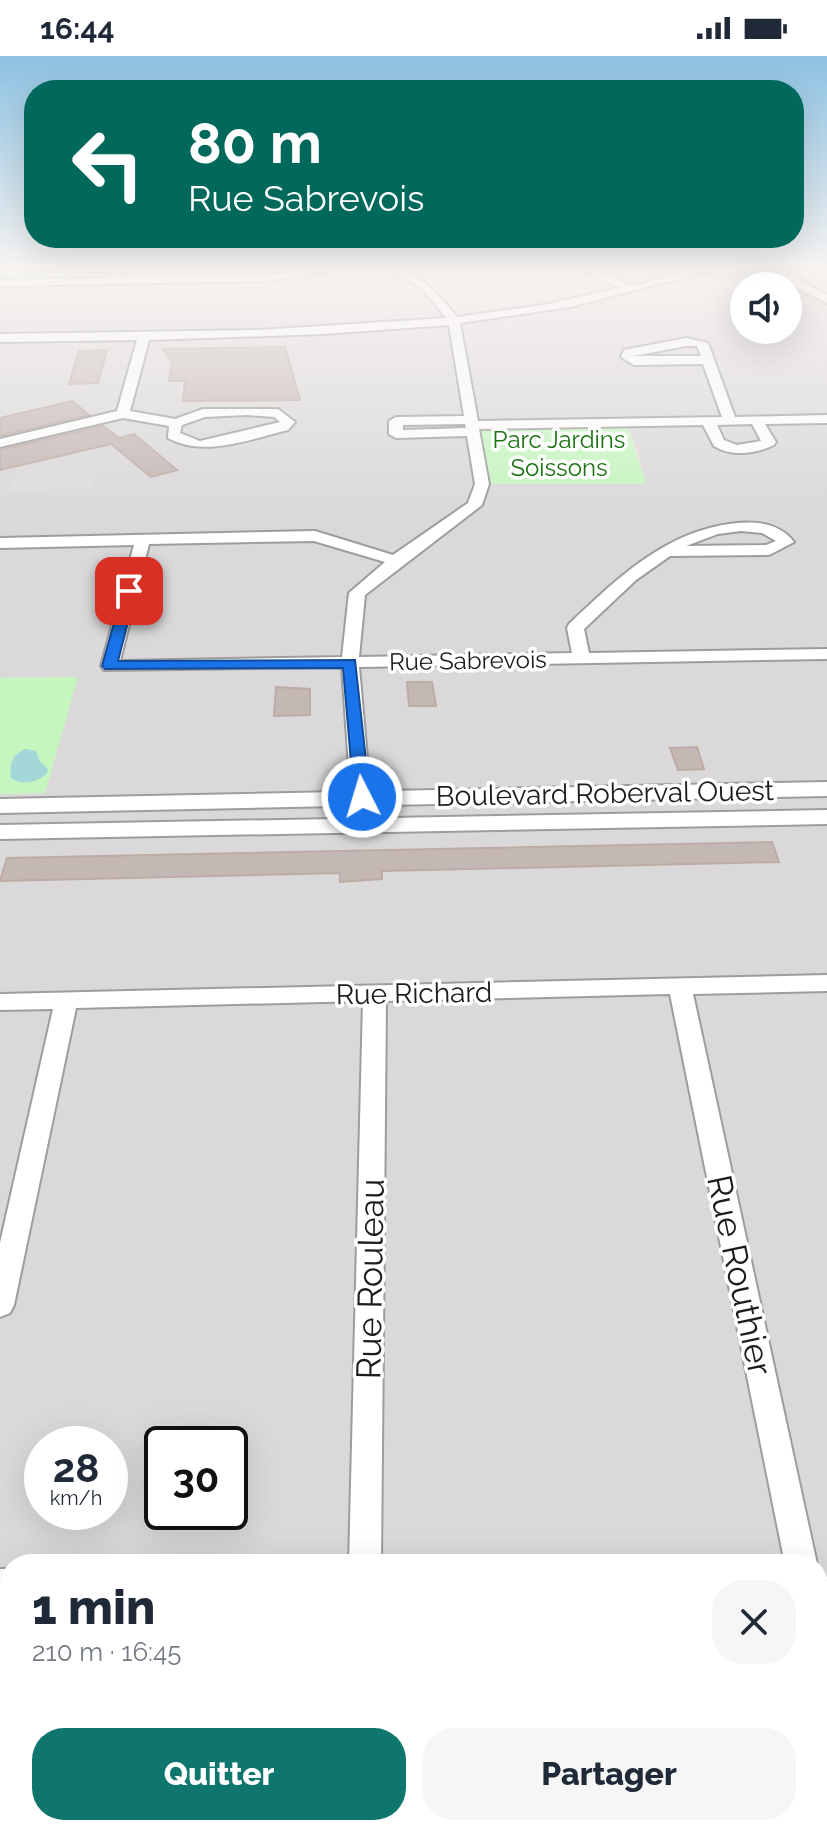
<!DOCTYPE html>
<html lang="fr">
<head>
<meta charset="utf-8">
<style>
	:root { --surface:#fff; --page:#f6f6f7; --text:#1f2937; --muted:#747a83; --accent:#0f766e }
	body { margin:0; font-family:Raleway,sans-serif; background:var(--page); color:var(--text); height:100vh; display:flex; flex-direction:column; font-size:30px; white-space:nowrap }
	* { box-sizing:border-box; margin:0 }
	p { font-size:26px; color:var(--muted) }
	.icon { flex:none; width:44px; height:44px; fill:none; stroke:currentColor; stroke-width:2; stroke-linecap:round; stroke-linejoin:round }
	.map { position:relative; flex:1; overflow:hidden }
	.side { position:absolute; left:0px; top:1498px; width:828px; height:282px; display:flex; flex-direction:column; background:var(--surface); border-radius:32px 32px 0 0; box-shadow:0 8px 32px #0002 }
	.side>* { flex:none }
	.top-card { position:absolute; left:24px; top:24px; width:780px; height:168px; border-radius:32px; box-shadow:0 8px 32px #0002; background:#00695c; color:#fff; overflow:hidden }
	.fabs { position:absolute; left:730px; top:216px; display:grid; gap:16px }
	.fabs a { display:grid; place-items:center; width:72px; height:72px; border-radius:50%; background:var(--surface); box-shadow:0 8px 32px #0002; font-size:40px }
	.speed { position:absolute; left:24px; top:1370px; display:flex; gap:16px; font-size:40px; font-weight:700; text-align:center }
	.speed>* { display:grid; place-content:center; width:104px; height:104px; border-radius:50%; background:var(--surface); box-shadow:0 8px 32px #0002; line-height:1 }
	.speed small { font-size:20px; font-weight:400 }
	.speed .limit { border:4px solid #111; border-radius:12px; background:#fff; color:#111 }
	.pin { position:absolute; display:grid; place-items:center; width:68px; height:68px; color:#fff; margin:-34px; border-radius:16px; box-shadow:0 4px 12px #0006 }
	.me { position:absolute; width:88px; margin:-44px; rotate:355deg; stroke-linejoin:round; filter:drop-shadow(0 0 6px #0008) }
	.turn { display:flex; align-items:center; gap:28px; height:168px; padding:0 32px; font-size:36px }
	.turn .icon { width:104px; height:104px; stroke-width:2.5 }
	.turn b { display:block; font-size:56px; line-height:68px }
	.round { display:grid; place-items:center; flex:none; width:84px; height:84px; border-radius:32px; background:var(--page) }
	.overview { display:flex; align-items:center; justify-content:space-between; height:136px; padding:0 32px }
	h1 { font-size:48px; font-weight:800; line-height:60px }
	.primary-button { display:flex; gap:16px; margin-top:auto; padding:16px 32px }
	.primary-button a { flex:1; height:92px; border-radius:32px; background:var(--accent); color:#fff; font-size:32px; font-weight:800; line-height:92px; text-align:center }
	.primary-button a+a { background:var(--page); color:var(--text) }
	.status { display:flex; justify-content:space-between; align-items:center; height:56px; padding:0 40px; background:var(--surface); direction:ltr }
	.status svg { height:22px; fill:currentColor }
	.map>svg:first-child { display:block }
	.residential { fill:#dad8d9; fill-rule:evenodd }
	.park { fill:#c5f6bf }
	.pitch { fill:#83d8a7 }
	.parking { fill:#dcdcdc }
	.water { fill:#a4d7d8 }
	.building { fill:#c4b8b5; stroke:#bdaba5; stroke-width:2 }
	.lines { fill:none; stroke-linecap:round; stroke-linejoin:round }
	.minor-casing { stroke:#9d9d9d; stroke-width:4 }
	.tertiary-casing { stroke:#9d9d9d; stroke-width:4 }
	.minor { fill:#fff; fill-rule:evenodd }
	.tertiary { fill:#fff; fill-rule:evenodd }
	.route { fill:#1a73e8; stroke:#114b97; stroke-width:2 }
	.labels { text-anchor:middle; stroke-width:7; stroke-linejoin:round; paint-order:stroke }
	.far-park-label { font-size:24px; fill:#1b7311; stroke:#fff }
	.far-street-label { font-size:24px; fill:#1c1c1c; stroke:#fff }
	.street-label { font-size:28px; fill:#1c1c1c; stroke:#fff }
	.near-street-label { font-size:34px; fill:#1c1c1c; stroke:#fff }
</style>
</head>
<body>
<div class="status"><b>16:44</b><svg viewBox="0 0 49 12"><path d="M0 12V9h3v3zM5 12V6h3v6zM10 12V3h3v9zM15 12V0h3v12zM26 1h20v11H26zM47 4h2v5h-2z"/></svg></div>
<div class="map">
<svg width="827" height="1779" viewBox="0 0 827 1779">
	<rect width="100%" height="100%" fill="#ede7e1"/>
	<path class="residential" d="M 362,208 L 827,208 L 827,1779 L 327,1779 L 325,1770 L 818,1770 L 818,1508 L 10,1508 L 10,1565 L 0,1569 L 0,738 L 45,737 L 77,621 L 0,622 L 0,227 ZM 744,230 L 788,230 L 788,274 L 744,274 ZM 626,367 L 637,395 L 645,428 L 483,428 ZM 42,1388 L 110,1388 L 110,1456 L 42,1456 ZM 162,1388 L 230,1388 L 230,1456 L 162,1456 Z"/>
	<path class="park" d="M 0,208 L 362,208 L 301,219 L 0,227 Z
		M 626,367 L 646,428 L 482,428 L 472,369 Z
		M 78,621 L 45,737 L 0,738 L 0,622 Z
		M 10,1565 L 10,1770 L 325,1770 L 327,1779 L 0,1779 L 0,1569 Z"/>
	<path class="pitch" d="M 0,208 L 183,208 L 181,215 L 0,218 Z"/>
	<path class="parking" d="M 96,420 L 92,433 L 8,434 L 13,421 Z"/>
	<path class="water" d="M 25,693 L 36,695 L 40,706 L 48,713 L 47,717 C 38,727 21,730 11,722 C 9,708 12,699 25,693 Z"/>
	<path class="building" d="M 285,291 L 300,344 L 183,345 L 185,325 L 169,325 L 172,306 L 163,293 Z
		M 107,294 L 98,327 L 69,328 L 79,295 Z
		M 72,345 L 89,359 L 0,380 L 0,362 Z
		M 103,370 L 119,382 L 134,378 L 177,414 L 151,421 L 111,388 L 0,414 L 0,394 Z
		M 407,626 L 432,626 L 436,650 L 409,650 Z
		M 276,631 L 310,633 L 310,659 L 274,660 Z
		M 697,691 L 704,713 L 678,714 L 670,692 Z
		M 772,786 L 779,806 L 382,815 L 382,823 L 340,826 L 340,817 L 0,825 L 7,802 Z"/>
	<g class="lines">
		<defs>
			<path id="minor" d="M 340,208 L 367,208 L 268,225 L 0,230 L 0,224 L 268,219 Z
				M 378,208 C 413,208 436,236 457,261 L 543,249 L 621,232 L 568,208 L 582,208 L 632,230 L 717,208 L 735,208 L 570,251 L 460,267 L 478,365 L 722,361 L 703,308 L 634,309 L 621,301 L 624,294 L 686,282 L 708,287 L 735,361 L 827,359 L 827,367 L 765,368 L 776,386 L 774,389 C 755,398 732,401 714,390 L 703,369 L 479,373 L 489,428 L 482,449 L 365,539 L 359,601 L 572,597 L 567,572 L 569,568 C 618,522 666,474 737,467 C 759,465 780,468 794,486 L 769,499 L 670,500 L 636,524 L 584,573 L 589,597 L 827,593 L 827,603 L 359,611 L 373,769 L 363,775 L 353,769 L 342,611 L 104,614 L 101,610 L 134,489 L 0,492 L 0,482 L 315,475 L 393,499 L 468,447 L 475,428 L 467,380 L 396,382 L 389,378 L 389,365 L 396,361 L 464,360 L 449,269 L 323,278 L 149,284 L 130,355 L 175,363 L 203,353 L 278,353 L 295,366 L 288,374 C 250,383 204,402 168,382 L 169,370 L 123,362 L 0,391 L 0,383 L 117,355 L 137,284 L 0,286 L 0,278 L 259,274 L 446,262 L 422,232 ZM 686,290 L 697,290 L 701,300 L 633,300 ZM 247,359 L 274,361 L 280,366 L 200,385 L 180,377 L 182,369 L 205,361 ZM 465,368 L 466,372 L 403,374 L 403,369 ZM 752,368 L 761,385 L 737,389 L 724,384 L 717,369 ZM 741,475 L 762,477 L 776,485 L 766,489 L 686,490 L 718,478 ZM 314,485 L 385,506 L 349,537 L 342,601 L 120,605 L 149,488 Z
				M 746,208 C 775,208 802,225 827,239 L 827,247 Z
				M 827,919 L 827,935 L 693,938 L 817,1508 L 785,1508 L 670,938 L 386,945 L 381,1508 L 349,1508 L 363,945 L 76,952 L 14,1249 L 10,1257 L 0,1261 L 0,1187 L 53,953 L 0,954 L 0,938 Z
				M 0,1513 L 10,1513 L 10,1545 L 0,1545 Z
				M 818,1574 L 827,1578 L 827,1651 L 818,1648 Z
				M 357,1770 L 395,1770 L 398,1779 L 360,1779 Z"/>
			<path id="tertiary" d="M 827,726 L 827,740 L 0,757 L 0,743 Z
				M 827,754 L 827,768 L 0,783 L 0,769 Z"/>
		</defs>
		<use href="#minor" class="minor-casing"/>
		<use href="#tertiary" class="tertiary-casing"/>
		<use href="#minor" class="minor"/>
		<use href="#tertiary" class="tertiary"/>
	</g>
	<linearGradient id="sky" x2="0" y2="1"><stop stop-color="#8dc2e2"/><stop offset="0.46" stop-color="#f7f4f2"/><stop offset="1" stop-color="#f7f4f2" stop-opacity="0"/></linearGradient>
	<rect width="827" height="457" fill="url(#sky)"/>
	<path class="route" d="M 129,531 L 136,535 L 118,605 L 355,604 L 370,741 L 368,744 L 362,745 L 354,741 L 343,612 L 105,613 L 102,610 L 123,535 Z"/>
	<g class="labels">
		<g class="far-park-label">
			<text x="559" y="392">Parc Jardins<tspan x="559" dy="28">Soissons</tspan></text>
		</g>
		<g class="far-street-label">
			<text transform="translate(468 605) rotate(-1)" y="8">Rue Sabrevois</text>
		</g>
		<g class="street-label">
			<text transform="translate(605 737) rotate(-1)" y="10">Boulevard Roberval Ouest</text>
			<text transform="translate(414 937) rotate(-1)" y="10">Rue Richard</text>
		</g>
		<g class="near-street-label">
			<text transform="translate(740 1219) rotate(78)" y="12">Rue Routhier</text>
			<text transform="translate(370 1223) rotate(-89)" y="12">Rue Rouleau</text>
		</g>
	</g>
</svg>
<div class="fabs">
<a><svg class="icon" aria-label="sound" viewBox="0 0 24 24"><path d="M4 9h4l5-4v14l-5-4H4zM17 9q2 3 0 6"/></svg></a>
</div>
<div class="speed"><div>28<small>km/h</small></div><div class="limit">30</div></div>
<div class="pin" style="left:129px;top:535px;background:#d93025"><svg class="icon" aria-label="arrive" viewBox="0 0 24 24"><path d="M6 21V4h12l-3 4 3 4H6"/></svg></div>
<svg class="me" style="left:362px;top:741px" viewBox="-20 -20 40 40"><circle r="17" fill="#1a73e8" stroke="#fff" stroke-width="3"/><path d="M0-11L8 9 0 5-8 9z" fill="#fff"/></svg>
<div class="top-card">
<div class="turn"><svg class="icon" aria-label="left" viewBox="0 0 24 24"><path d="M17 20v-9H6M10 6l-5 5 5 5"/></svg><div><b>80 m</b>Rue Sabrevois</div></div>
</div>
<section class="side">
<div class="overview"><div><h1>1 min</h1><p>210 m · 16:45</p></div><a class="round"><svg class="icon" aria-label="close" viewBox="0 0 24 24"><path d="M6 6l12 12M18 6L6 18"/></svg></a></div>
<div class="primary-button"><a>Quitter</a><a>Partager</a></div>
</section>
</div>
</body>
</html>
